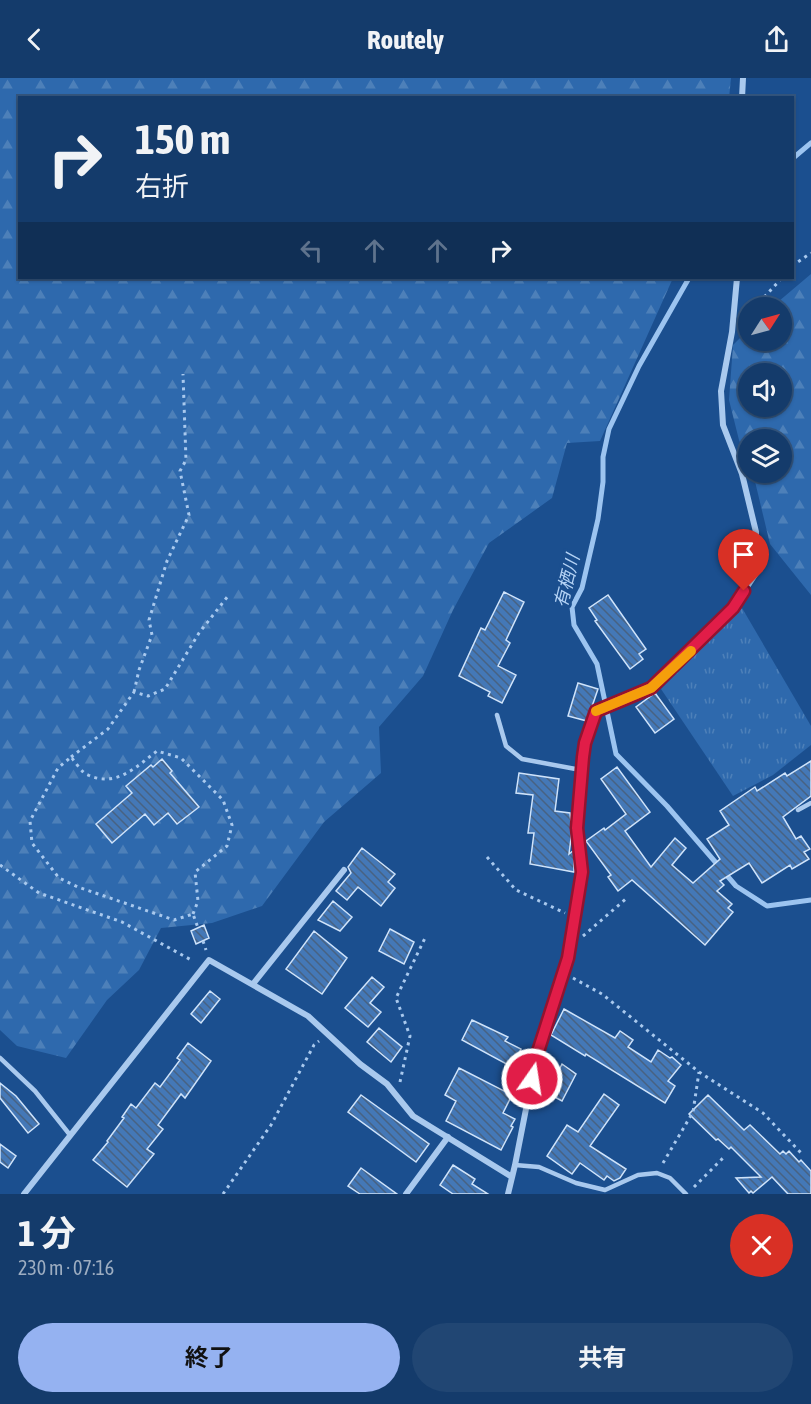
<!DOCTYPE html>
<html lang="ja">
<head>
<meta charset="utf-8">
<style>
	:root { --surface:#143b6b; --page:#214673; --text:#f1f3f6; --muted:#9dadc1; --line:#33557e; --accent:#95b2f1 }
	body { margin:0; font-family:"Asap Condensed","Noto Sans JP",sans-serif; background:var(--page); color:var(--text); height:100vh; display:flex; flex-direction:column; font-size:22px; white-space:nowrap }
	* { box-sizing:border-box; margin:0 }
	p { font-size:20px; color:var(--muted) }
	.icon { flex:none; width:33px; height:33px; fill:none; stroke:currentColor; stroke-width:2; stroke-linecap:round; stroke-linejoin:round }
	.map { position:relative; height:1116px; overflow:hidden }
	.drawer { display:flex; flex-direction:column; background:var(--surface); flex:1 }
	.drawer>* { flex:none }
	.guide { position:absolute; left:18px; top:18px; width:776px; height:183px; border-radius:0px; box-shadow:0 2px 4px #0004,0 0 0 2px var(--line); background:#143b6b; color:var(--text); overflow:hidden }
	.needle { width:39px; rotate:54deg }
	.buttons { position:absolute; left:738px; top:219px; display:grid; gap:12px }
	.buttons a { display:grid; place-items:center; width:54px; height:54px; border-radius:50%; background:var(--surface); box-shadow:0 2px 4px #0004,0 0 0 2px var(--line); font-size:30px }
	.pin { position:absolute; display:grid; place-items:center; width:51px; height:51px; color:#fff; margin:-62px -26px; border-radius:50% 50% 50% 0; rotate:-45deg; box-shadow:0 0 6px #0007 }
	.pin .icon { rotate:45deg }
	.me { position:absolute; width:66px; margin:-33px; rotate:13deg; stroke-linejoin:round; filter:drop-shadow(0 0 4px #0008) }
	.turn { display:flex; align-items:center; gap:21px; height:126px; padding:0 18px; font-size:27px }
	.turn .icon { width:78px; height:78px; stroke-width:2.5 }
	.turn b { display:block; font-size:42px; line-height:51px }
	.lanes { display:flex; align-items:center; height:57px; padding:0 18px; background:#0003; justify-content:center; gap:30px; direction:ltr }
	.lanes .off { opacity:.35 }
	.round { display:grid; place-items:center; flex:none; width:63px; height:63px; border-radius:32px; background:var(--page) }
	.head { display:flex; align-items:center; justify-content:space-between; height:102px; padding:0 18px }
	h1 { font-size:36px; font-weight:700; line-height:45px }
	.action { display:flex; gap:12px; margin-top:auto; padding:12px 18px }
	.action a { flex:1; height:69px; border-radius:36px; background:var(--accent); color:#111; font-size:24px; font-weight:700; line-height:69px; text-align:center }
	.action a+a { background:var(--page); color:var(--text) }
	header { display:flex; justify-content:space-between; align-items:center; height:78px; padding:0 18px; background:var(--surface); font-size:27px; font-weight:700 }
	.map>svg:first-child { display:block }
	.grass { fill:url(#grass-tufts) }
	.forest { fill:url(#forest-firs); fill-rule:evenodd }
	.lines { fill:none; stroke-linecap:round; stroke-linejoin:round }
	.stream { stroke:#9cc4f0; stroke-width:5 }
	.building { fill:url(#building-back-hatch); stroke:#cfe3fa; stroke-width:1.5 }
	.path { stroke:#a9c9ee; stroke-width:3; stroke-dasharray:3 4.5; stroke-linecap:butt }
	.service { stroke:#a9c9ee; stroke-width:4.5 }
	.minor { stroke:#a9c9ee; stroke-width:6 }
	.route-casing { stroke:#92132f; stroke-width:15 }
	.route { stroke:#e11d48; stroke-width:10 }
	.slow { stroke:#f59e0b; stroke-width:10 }
	.labels { text-anchor:middle; stroke-width:6; stroke-linejoin:round; paint-order:stroke }
	.water-label { font-size:18px; font-style:italic; fill:#b5d3f5; stroke:#1b4f8f }
</style>
</head>
<body>
<header><svg class="icon" aria-label="back" viewBox="0 0 24 24"><path d="M15 5l-7 7 7 7"/></svg>Routely<svg class="icon" aria-label="share" viewBox="0 0 24 24"><path d="M12 15V3M7 8l5-5 5 5M5 13v7h14v-7"/></svg></header>
<div class="map">
<svg width="811" height="1116" viewBox="0 0 811 1116">
	<defs>
		<pattern id="grass-tufts" width="24" height="20" patternUnits="userSpaceOnUse" patternTransform="scale(1.5)"><rect width="24" height="20" fill="#2e69ad"/><path d="M3 7l-1-3M5 7V3M7 7l1-3M15 17l-1-3M17 17v-4M19 17l1-3" fill="none" stroke="#4d80b9"/></pattern>
		<pattern id="forest-firs" width="22" height="20" patternUnits="userSpaceOnUse" patternTransform="scale(1.5)"><rect width="22" height="20" fill="#2e69ad"/><path d="M5 1l3.5 6h-7zM16 11l3.5 6h-7z" fill="#4d80b9"/></pattern>
		<pattern id="building-back-hatch" width="6" height="6" patternUnits="userSpaceOnUse" patternTransform="scale(1.5)"><rect width="6" height="6" fill="#4478b7"/><path d="M-1 5l2 2M0 0l6 6M5-1l2 2" fill="none" stroke="#486282"/></pattern>
	</defs>
	<rect width="100%" height="100%" fill="#1b4f8f"/>
	<path class="grass" d="M 742,530 L 811,648 L 811,667 L 773,697 L 733,718 L 661,611 Z"/>
	<path class="forest" d="M 0,0 L 731,0 L 729,20 L 20,20 L 20,200 L 673,200 L 600,363 L 567,365 L 552,420 L 489,465 L 453,532 L 423,598 L 379,649 L 381,695 L 324,744 L 262,828 L 212,845 L 161,850 L 139,892 L 107,922 L 66,980 L 17,968 L 0,952 Z
		M 811,196 L 811,517 L 770,466 L 753,395 L 782,394 L 782,362 L 748,362 L 748,384 L 739,362 L 729,322 L 733,267 L 748,252 L 748,262 L 782,262 L 782,230 L 772,229 ZM 748,296 L 782,296 L 782,328 L 748,328 Z"/>
	<g class="lines">
		<path class="stream" d="M 792,81 L 811,65
			M 689,200 L 639,288 L 609,351 L 603,379 L 603,404 L 598,441 L 582,510 L 572,529 L 574,547 L 597,586 L 616,676 L 667,728 L 736,808 L 767,828 L 811,822"/>
	</g>
	<path class="building" d="M 504,514 L 524,524 L 506,562 L 510,565 L 498,588 L 516,597 L 502,625 L 488,618 L 490,614 L 459,598 L 481,550 L 485,552 Z
		M 608,517 L 646,571 L 639,576 L 643,581 L 630,591 L 595,543 L 597,542 L 589,530 Z
		M 578,605 L 598,611 L 587,643 L 568,638 Z
		M 655,615 L 674,641 L 655,655 L 636,629 Z
		M 162,681 L 172,693 L 170,695 L 199,729 L 177,746 L 168,735 L 154,747 L 145,736 L 112,765 L 96,746 L 132,715 L 126,708 L 151,687 L 153,689 Z
		M 811,683 L 811,718 L 783,739 L 796,761 L 801,758 L 810,771 L 804,774 L 809,781 L 792,791 L 790,787 L 762,805 L 749,785 L 720,803 L 724,807 L 717,813 L 732,826 L 728,830 L 733,834 L 705,867 L 632,802 L 618,813 L 608,799 L 611,797 L 586,763 L 604,750 L 605,752 L 626,736 L 601,701 L 617,689 L 650,734 L 625,753 L 651,789 L 675,760 L 686,770 L 672,787 L 693,805 L 720,781 L 707,761 L 729,747 L 720,733 L 755,709 L 757,713 L 785,695 L 787,698 Z
		M 519,695 L 559,701 L 555,733 L 570,735 L 572,753 L 569,776 L 574,772 L 574,794 L 530,786 L 534,755 L 528,755 L 533,717 L 516,715 Z
		M 362,770 L 395,796 L 388,804 L 395,810 L 381,828 L 358,809 L 347,822 L 336,813 L 351,795 L 348,789 Z
		M 333,823 L 352,839 L 340,853 L 318,842 Z
		M 204,847 L 209,860 L 196,866 L 191,853 Z
		M 390,851 L 414,864 L 404,886 L 379,873 Z
		M 314,853 L 347,880 L 322,916 L 286,891 Z
		M 372,899 L 384,909 L 370,925 L 381,934 L 368,949 L 345,930 Z
		M 210,913 L 220,921 L 201,945 L 191,936 Z
		M 564,931 L 615,960 L 620,953 L 633,962 L 628,969 L 651,984 L 658,972 L 670,980 L 672,979 L 681,987 L 668,1003 L 675,1008 L 665,1025 L 586,976 L 585,978 L 551,957 Z
		M 472,942 L 508,959 L 505,963 L 521,971 L 512,989 L 462,962 Z
		M 379,950 L 402,969 L 391,984 L 367,964 Z
		M 188,965 L 211,983 L 185,1020 L 181,1016 L 158,1047 L 163,1051 L 147,1071 L 154,1076 L 127,1109 L 93,1082 L 108,1064 L 107,1063 L 124,1040 L 122,1039 L 131,1026 L 136,1030 L 155,1005 L 160,1009 L 180,982 L 177,980 Z
		M 562,986 L 576,996 L 562,1023 L 547,1015 Z
		M 459,990 L 512,1017 L 503,1035 L 515,1041 L 511,1048 L 513,1049 L 501,1072 L 446,1043 L 456,1023 L 445,1017 Z
		M 0,1005 L 16,1018 L 39,1046 L 28,1055 L 0,1020 Z
		M 604,1016 L 619,1027 L 590,1068 L 626,1091 L 620,1100 L 614,1103 L 607,1098 L 604,1102 L 580,1085 L 572,1096 L 547,1078 L 567,1047 L 578,1054 Z
		M 361,1017 L 429,1066 L 416,1084 L 348,1034 Z
		M 708,1017 L 744,1052 L 750,1047 L 780,1076 L 783,1073 L 786,1076 L 789,1073 L 799,1084 L 801,1082 L 811,1093 L 811,1116 L 788,1116 L 772,1099 L 753,1115 L 751,1113 L 749,1115 L 736,1100 L 761,1099 L 731,1069 L 729,1071 L 718,1061 L 716,1062 L 689,1036 Z
		M 0,1066 L 16,1078 L 8,1090 L 0,1084 Z
		M 453,1087 L 475,1101 L 472,1106 L 488,1116 L 453,1116 L 440,1107 Z
		M 361,1090 L 397,1116 L 360,1116 L 348,1108 Z"/>
	<g class="lines">
		<path class="path" d="M 792,188 L 811,175
			M 754,230 L 782,200
			M 134,614 L 139,592 L 152,557 L 149,542 L 167,483 L 189,437 L 180,393 L 186,382 L 183,296
			M 71,679 L 108,651 L 134,614 L 148,618 L 165,611 L 199,555 L 228,518
			M 487,779 L 516,812 L 565,835
			M 0,787 L 39,815 L 122,844 L 193,883
			M 193,836 L 198,823 L 195,794 L 227,768 L 232,747 L 223,722 L 181,680 L 157,673 C 136,689 116,710 88,697 C 82,695 76,685 71,679 L 58,690 L 30,743 L 32,765 L 59,800 L 78,809 L 174,842 L 193,836 L 198,850
			M 583,858 L 627,820
			M 203,863 L 206,872
			M 573,900 L 602,916 L 699,994 L 763,1035 L 803,1077
			M 400,1004 L 410,958 L 396,920 L 425,860
			M 663,1085 L 693,1034 L 699,994
			M 694,1109 L 723,1080
			M 223,1116 L 271,1047 L 314,967 L 319,963"/>
		<path class="service" d="M 497,637 L 506,668 L 522,681 L 581,692
			M 798,732 L 811,725
			M 0,980 L 35,1013 L 70,1057
			M 515,1087 L 539,1089 L 576,1105 L 605,1112 L 638,1097 L 657,1095 L 670,1100 L 686,1116"/>
		<path class="minor" d="M 742,20 L 743,0
			M 253,906 L 344,792
			M 24,1116 L 209,882 L 308,938 L 360,986 L 387,1006 L 413,1038 L 512,1099
			M 406,1116 L 448,1059
			M 508,1116 L 515,1087 L 536,980 L 568,880 L 582,794 L 577,750 L 581,692 L 585,665 L 596,633 L 621,624 L 651,610 L 733,530 L 756,495 L 756,454 L 742,396 L 723,347 L 721,313 L 732,254 L 737,200"/>
	</g>
	<g class="lines">
		<defs>
			<path id="route" d="M 532,1001 L 536,980 L 568,880 L 582,794 L 577,750 L 583,679 L 585,665 L 596,633 L 651,610 L 733,530 L 744,513"/>
		</defs>
		<use href="#route" class="route-casing"/>
		<use href="#route" class="route"/>
		<path class="slow" d="M 596,633 L 651,610 L 691,573"/>
	</g>
	<g class="labels">
		<g class="water-label">
			<text transform="translate(567 503) rotate(-76)" y="6">有栖川</text>
		</g>
	</g>
</svg>
<div class="buttons">
<a><svg class="needle" viewBox="-14 -14 28 28"><path d="M0-13l5 13h-10z" fill="#e53935"/><path d="M0 13l5-13h-10z" fill="#9dadc1"/></svg></a>
<a><svg class="icon" aria-label="sound" viewBox="0 0 24 24"><path d="M4 9h4l5-4v14l-5-4H4zM17 9q2 3 0 6"/></svg></a>
<a><svg class="icon" aria-label="layers" viewBox="0 0 24 24"><path d="M12 4l9 5-9 5-9-5zM3 14l9 5 9-5"/></svg></a>
</div>
<div class="pin" style="left:744px;top:513px;background:#d93025"><svg class="icon" aria-label="arrive" viewBox="0 0 24 24"><path d="M6 21V4h12l-3 4 3 4H6"/></svg></div>
<svg class="me" style="left:532px;top:1001px" viewBox="-20 -20 40 40"><circle r="17" fill="#e11d48" stroke="#fff" stroke-width="3"/><path d="M0-11L8 9 0 5-8 9z" fill="#fff"/></svg>
<div class="guide">
<div class="turn"><svg class="icon" aria-label="right" viewBox="0 0 24 24"><path d="M7 20v-9h11M14 6l5 5-5 5"/></svg><div><b>150 m</b>右折</div></div>
<div class="lanes"><svg class="icon off" aria-label="left" viewBox="0 0 24 24"><path d="M17 20v-9H6M10 6l-5 5 5 5"/></svg><svg class="icon off" aria-label="ahead" viewBox="0 0 24 24"><path d="M12 20V5M6 11l6-6 6 6"/></svg><svg class="icon off" aria-label="ahead" viewBox="0 0 24 24"><path d="M12 20V5M6 11l6-6 6 6"/></svg><svg class="icon" aria-label="right" viewBox="0 0 24 24"><path d="M7 20v-9h11M14 6l5 5-5 5"/></svg></div>
</div>
</div>
<section class="drawer">
<div class="head"><div><h1>1 分</h1><p>230 m · 07:16</p></div><a class="round" style="background:#d93025;color:#fff"><svg class="icon" aria-label="close" viewBox="0 0 24 24"><path d="M6 6l12 12M18 6L6 18"/></svg></a></div>
<div class="action"><a>終了</a><a>共有</a></div>
</section>
</body>
</html>
